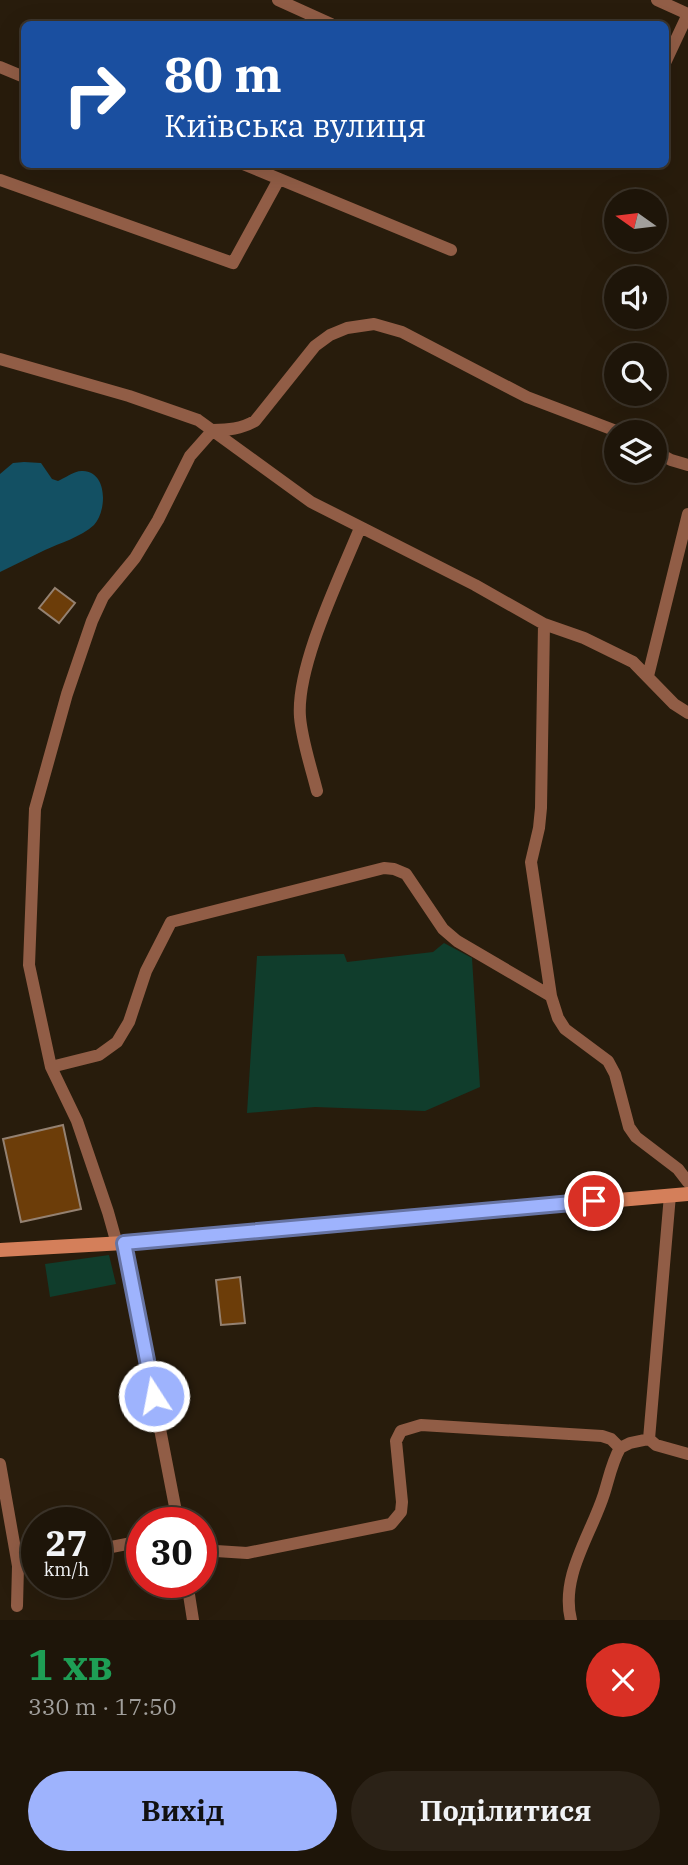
<!DOCTYPE html>
<html lang="uk">
<head>
<meta charset="utf-8">
<style>
	:root { --surface:#1e1509; --page:#2b2217; --text:#f1f3f6; --muted:#a19f9c; --line:#3c342a; --accent:#9eb3fd }
	body { margin:0; font-family:"IBM Plex Serif",serif; background:var(--page); color:var(--text); height:100vh; display:flex; flex-direction:column; font-size:26px; white-space:nowrap }
	* { box-sizing:border-box; margin:0 }
	p { font-size:23px; color:var(--muted) }
	.icon { flex:none; width:38px; height:38px; fill:none; stroke:currentColor; stroke-width:2; stroke-linecap:round; stroke-linejoin:round }
	.map { position:relative; height:1620px; overflow:hidden }
	.drawer { display:flex; flex-direction:column; background:var(--surface); flex:1 }
	.drawer>* { flex:none }
	.guide { position:absolute; left:21px; top:21px; width:648px; height:147px; border-radius:10px; box-shadow:0 7px 28px #0002,0 0 0 2px var(--line); background:#1a4fa0; color:#fff; overflow:hidden }
	.needle { width:46px; rotate:284deg }
	.fabs { position:absolute; left:604px; top:189px; display:grid; gap:14px }
	.fabs a { display:grid; place-items:center; width:63px; height:63px; border-radius:50%; background:var(--surface); box-shadow:0 7px 28px #0002,0 0 0 2px var(--line); font-size:35px }
	.speed { position:absolute; left:21px; top:1507px; display:flex; gap:14px; font-size:35px; font-weight:700; text-align:center }
	.speed>* { display:grid; place-content:center; width:91px; height:91px; border-radius:50%; background:var(--surface); box-shadow:0 7px 28px #0002,0 0 0 2px var(--line); line-height:1 }
	.speed small { font-size:18px; font-weight:400 }
	.speed .limit { border:10px solid #d22; background:#fff; color:#111 }
	.pin { position:absolute; display:grid; place-items:center; width:60px; height:60px; color:#fff; margin:-30px; border:4px solid #fff; border-radius:50%; box-shadow:0 2px 7px #0007 }
	.me { position:absolute; width:77px; margin:-38px; rotate:349deg; stroke-linejoin:round; filter:drop-shadow(0 0 5px #0008) }
	.turn { display:flex; align-items:center; gap:24px; height:147px; padding:0 28px; font-size:32px }
	.turn .icon { width:91px; height:91px; stroke-width:2.5 }
	.turn b { display:block; font-size:49px; line-height:60px }
	.round { display:grid; place-items:center; flex:none; width:74px; height:74px; border-radius:37px; background:var(--page) }
	.overview { display:flex; align-items:center; justify-content:space-between; height:119px; padding:0 28px }
	h1 { font-size:42px; font-weight:800; line-height:52px; color:#1e9e55 }
	.cta { display:flex; gap:14px; margin-top:auto; padding:14px 28px }
	.cta a { flex:1; height:80px; border-radius:42px; background:var(--accent); color:#111; font-size:28px; font-weight:800; line-height:80px; text-align:center }
	.cta a+a { background:var(--page); color:var(--text) }
	.map>svg:first-child { display:block }
	.green { fill:#103d2c }
	.water { fill:#135063 }
	.building { fill:#6c3d09; stroke:#948171; stroke-width:2 }
	.lines { fill:none; stroke-linecap:round; stroke-linejoin:round }
	.street { stroke:#915d46; stroke-width:12 }
	.secondary { stroke:#d47f5a; stroke-width:14 }
	.route-casing { stroke:#6774a4; stroke-width:18 }
	.route { stroke:#9eb3fd; stroke-width:12 }
</style>
</head>
<body>
<div class="map">
<svg width="688" height="1620" viewBox="0 0 688 1620">
	<rect width="100%" height="100%" fill="#281c0c"/>
	<path class="green" d="M 444,943 L 472,958 L 480,1087 L 425,1111 L 315,1107 L 247,1113 L 257,956 L 344,954 L 347,962 L 433,952 Z
		M 109,1255 L 116,1284 L 50,1297 L 45,1264 Z"/>
	<path class="water" d="M 24,462 L 41,463 L 52,479 L 58,481 C 65,478 75,470 83,471 C 108,472 107,511 94,525 C 81,537 60,543 45,550 C 30,557 15,565 0,572 L 0,474 L 13,463 Z"/>
	<path class="building" d="M 55,588 L 75,603 L 59,623 L 39,608 Z
		M 63,1125 L 81,1209 L 21,1222 L 3,1139 Z
		M 240,1277 L 245,1323 L 221,1325 L 216,1280 Z"/>
	<g class="lines">
		<path class="street" d="M 278,0 L 331,24
			M 657,0 L 688,14
			M 665,63 L 688,14
			M 0,67 L 24,77
			M 243,164 L 451,250
			M 0,180 L 233,263 L 279,179
			M 0,359 L 129,396 L 198,420 L 311,502 L 475,585 L 544,624 L 584,638 L 633,662 L 674,704 L 688,713
			M 213,430 C 228,430 241,429 255,421 L 315,346 L 330,335 L 347,328 L 374,324 L 402,332 L 527,397 L 619,432
			M 654,451 L 671,460 L 688,465
			M 544,624 L 541,808 L 539,828 L 531,862 L 551,996 L 558,1018 L 565,1029 L 608,1061 L 615,1074 L 629,1127 L 636,1137 L 678,1169 L 688,1182
			M 648,676 L 688,514
			M 317,791 C 311,767 302,741 300,717 C 296,666 340,577 360,528
			M 51,1067 L 99,1055 L 117,1042 L 129,1022 L 146,971 L 171,922 L 384,868 L 394,869 L 406,874 L 443,929 L 457,941 L 551,996
			M 124,1243 L 178,1522
			M 117,1244 L 108,1212 L 77,1121 L 51,1067 L 29,965 L 35,809 L 67,694 L 92,621 L 103,597 L 135,558 L 158,520 L 190,456 L 213,430
			M 649,1439 L 670,1195
			M 620,1448 L 630,1443 L 649,1439 L 656,1445 L 688,1454
			M 0,1464 L 18,1566 L 17,1606
			M 201,1546 L 216,1551 L 247,1553 L 391,1524 L 401,1512 L 402,1502 L 396,1441 L 401,1431 L 421,1425 L 602,1436 L 611,1439 L 620,1448
			M 96,1550 L 142,1541
			M 18,1566 L 37,1562
			M 187,1582 L 193,1620
			M 571,1620 C 560,1576 591,1535 604,1494 C 609,1478 612,1462 620,1448"/>
		<path class="secondary" d="M 0,1250 L 124,1243 L 688,1194"/>
	</g>
	<g class="lines">
		<defs>
			<path id="route" d="M 154,1396 L 124,1243 L 594,1201"/>
		</defs>
		<use href="#route" class="route-casing"/>
		<use href="#route" class="route"/>
	</g>
</svg>
<div class="fabs">
<a><svg class="needle" viewBox="-14 -14 28 28"><path d="M0-13l5 13h-10z" fill="#e53935"/><path d="M0 13l5-13h-10z" fill="#a19f9c"/></svg></a>
<a><svg class="icon" aria-label="sound" viewBox="0 0 24 24"><path d="M4 9h4l5-4v14l-5-4H4zM17 9q2 3 0 6"/></svg></a>
<a><svg class="icon" aria-label="search" viewBox="0 0 24 24"><circle cx="10" cy="10" r="6"/><path d="M15 15l6 6"/></svg></a>
<a><svg class="icon" aria-label="layers" viewBox="0 0 24 24"><path d="M12 4l9 5-9 5-9-5zM3 14l9 5 9-5"/></svg></a>
</div>
<div class="speed"><div>27<small>km/h</small></div><div class="limit">30</div></div>
<div class="pin" style="left:594px;top:1201px;background:#d93025"><svg class="icon" aria-label="arrive" viewBox="0 0 24 24"><path d="M6 21V4h12l-3 4 3 4H6"/></svg></div>
<svg class="me" style="left:154px;top:1396px" viewBox="-20 -20 40 40"><circle r="17" fill="#9eb3fd" stroke="#fff" stroke-width="3"/><path d="M0-11L8 9 0 5-8 9z" fill="#fff"/></svg>
<div class="guide">
<div class="turn"><svg class="icon" aria-label="right" viewBox="0 0 24 24"><path d="M7 20v-9h11M14 6l5 5-5 5"/></svg><div><b>80 m</b>Київська вулиця</div></div>
</div>
</div>
<section class="drawer">
<div class="overview"><div><h1>1 хв</h1><p>330 m · 17:50</p></div><a class="round" style="background:#d93025;color:#fff"><svg class="icon" aria-label="close" viewBox="0 0 24 24"><path d="M6 6l12 12M18 6L6 18"/></svg></a></div>
<div class="cta"><a>Вихід</a><a>Поділитися</a></div>
</section>
</body>
</html>
